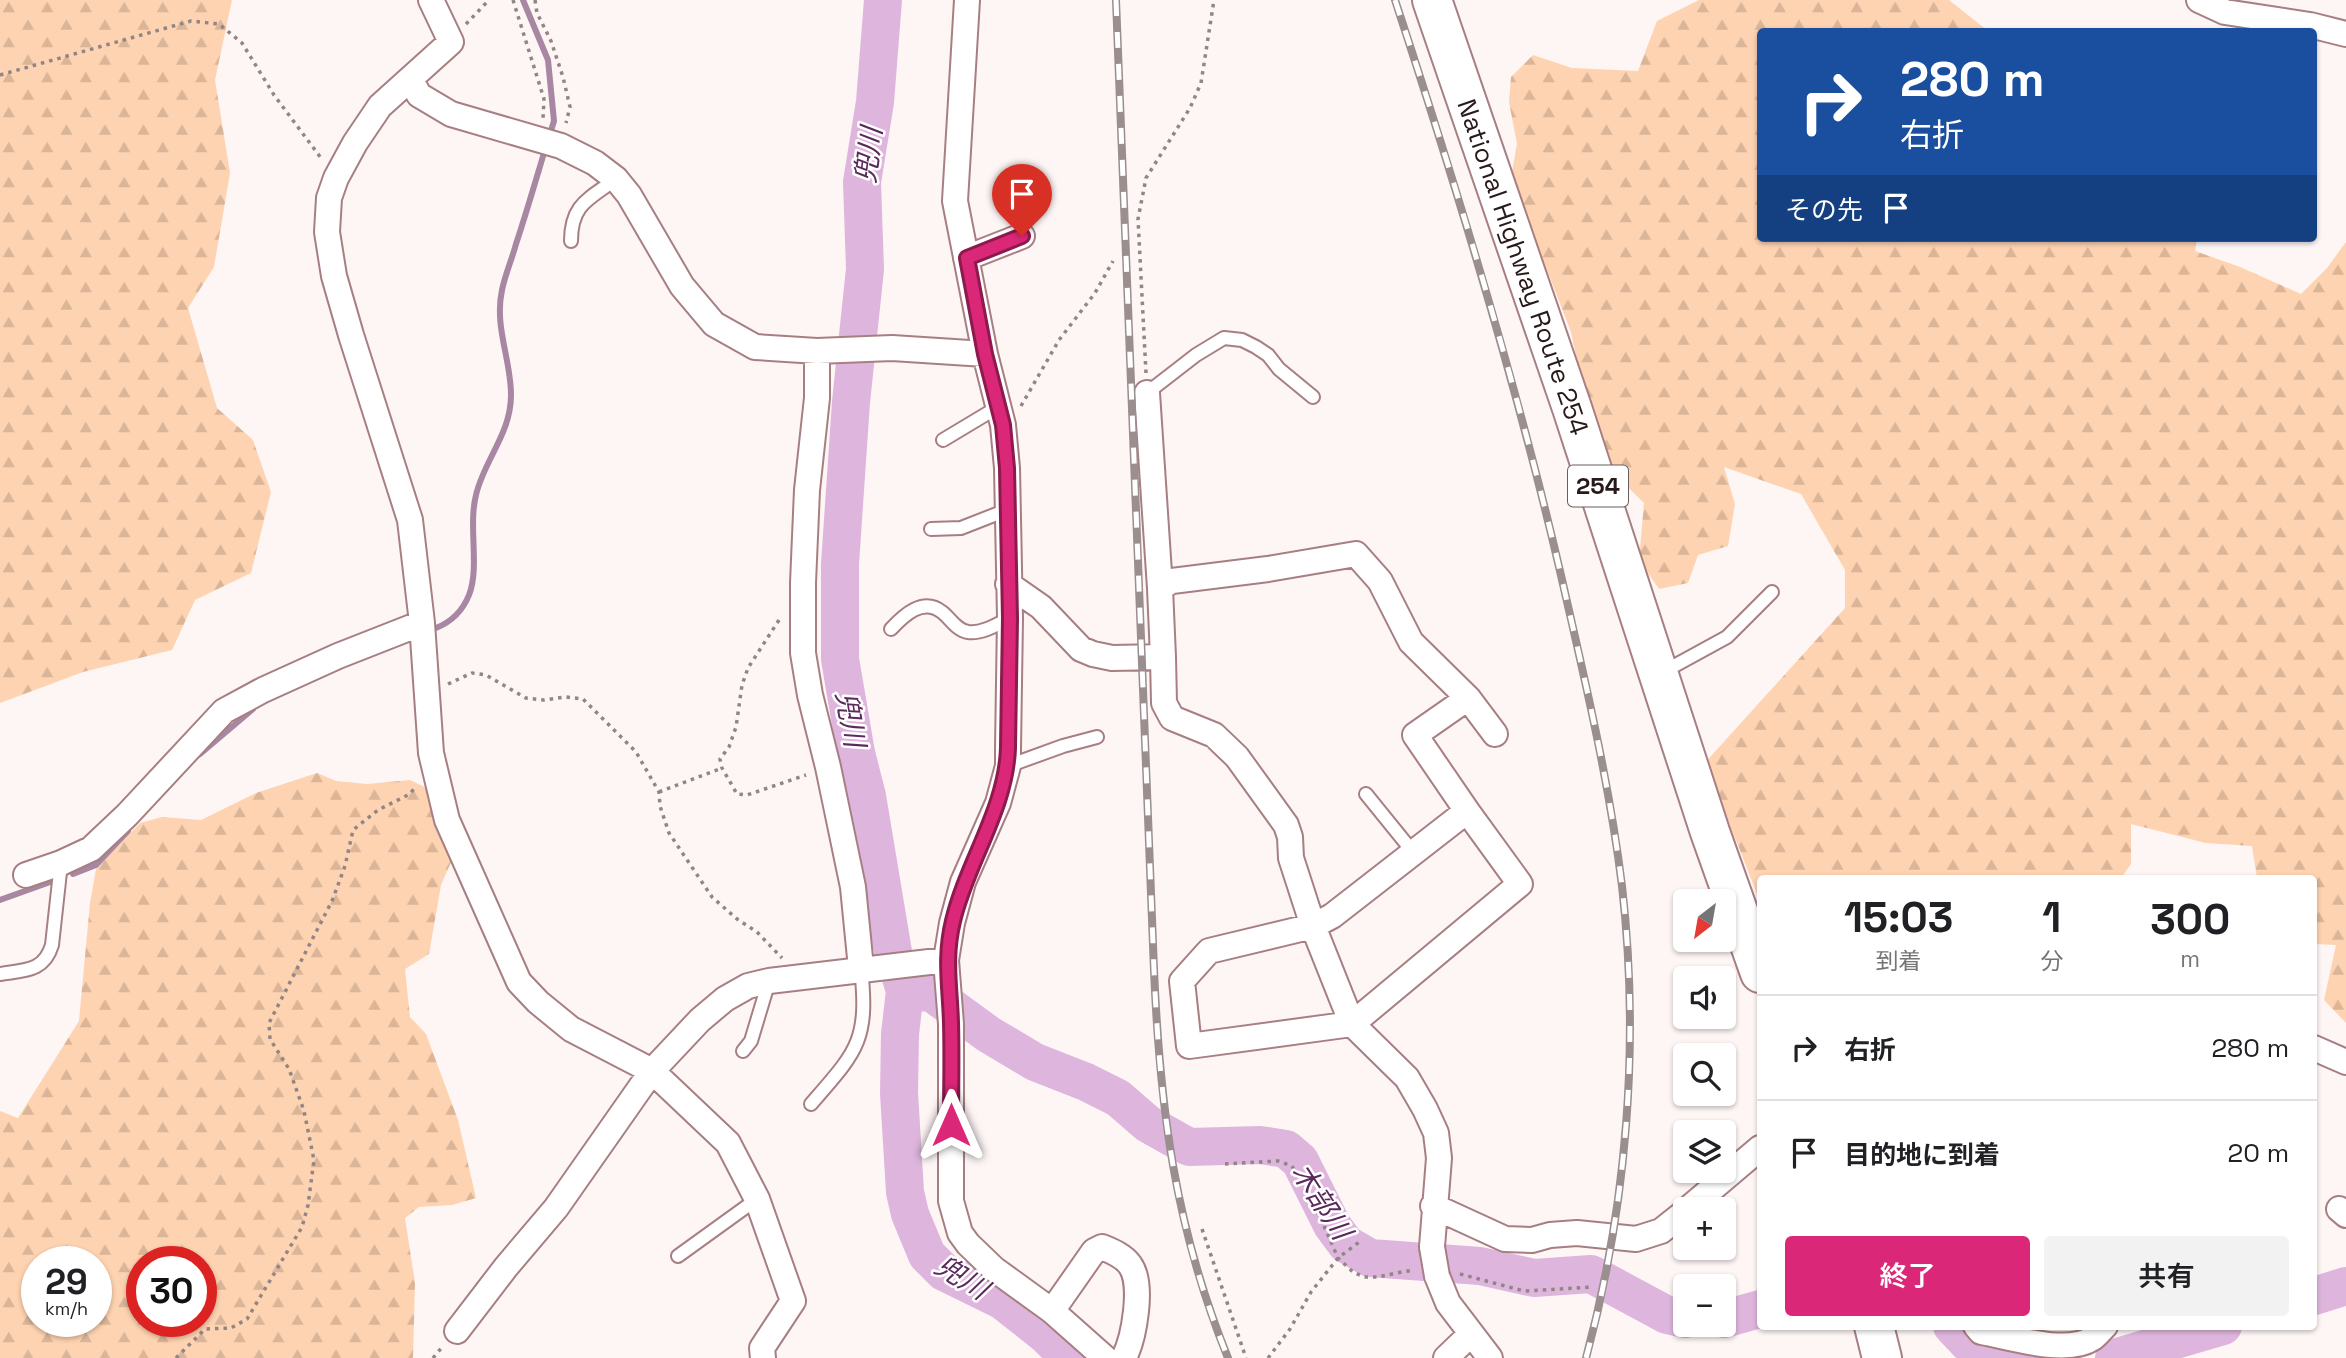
<!DOCTYPE html>
<html lang="ja">
<head>
<meta charset="utf-8">
<style>
	:root { --surface:#fff; --page:#f2f2f2; --text:#202124; --muted:#757577; --line:#e0e0e0; --accent:#db2777 }
	body { margin:0; font-family:"Space Grotesk","Noto Sans JP",sans-serif; background:var(--page); color:var(--text); height:100vh; display:flex; flex-direction:column; font-size:26px; white-space:nowrap }
	* { box-sizing:border-box; margin:0 }
	p { font-size:23px; color:var(--muted) }
	.icon { flex:none; width:38px; height:38px; fill:none; stroke:currentColor; stroke-width:2; stroke-linecap:round; stroke-linejoin:round }
	.map { position:relative; flex:1; overflow:hidden }
	.panel { position:absolute; left:1757px; top:875px; width:560px; height:455px; display:flex; flex-direction:column; background:var(--surface); border-radius:7px; box-shadow:0 2px 5px #0004 }
	.panel>* { flex:none }
	.hud { position:absolute; left:1757px; top:28px; width:560px; height:214px; border-radius:7px; box-shadow:0 2px 5px #0004; background:#1a4fa0; color:#fff; overflow:hidden }
	.needle { width:46px; rotate:211deg }
	.fabs { position:absolute; left:1673px; top:889px; display:grid; gap:14px }
	.fabs a { display:grid; place-items:center; width:63px; height:63px; border-radius:7px; background:var(--surface); box-shadow:0 2px 5px #0004; font-size:35px }
	.speed { position:absolute; left:21px; top:1246px; display:flex; gap:14px; font-size:35px; font-weight:700; text-align:center }
	.speed>* { display:grid; place-content:center; width:91px; height:91px; border-radius:50%; background:var(--surface); box-shadow:0 2px 5px #0004; line-height:1 }
	.speed small { font-size:18px; font-weight:400 }
	.speed .limit { border:10px solid #d22; background:#fff; color:#111 }
	.pin { position:absolute; display:grid; place-items:center; width:60px; height:60px; color:#fff; margin:-72px -30px; border-radius:50% 50% 50% 0; rotate:-45deg; box-shadow:0 0 7px #0007 }
	.pin .icon { rotate:45deg }
	.me { position:absolute; width:77px; margin:-38px; rotate:0deg; stroke-linejoin:round; filter:drop-shadow(0 0 5px #0008) }
	.turn { display:flex; align-items:center; gap:24px; height:147px; padding:0 28px; font-size:32px }
	.turn .icon { width:91px; height:91px; stroke-width:2.5 }
	.turn b { display:block; font-size:49px; line-height:60px }
	.then { display:flex; align-items:center; height:66px; padding:0 28px; background:#0003; gap:14px; font-size:26px }
	.eta { display:flex; justify-content:space-evenly; align-items:center; height:119px; text-align:center }
	.eta b { font-size:42px; font-weight:600; line-height:49px }
	.primary-button { display:flex; gap:14px; margin-top:auto; padding:14px 28px }
	.primary-button a { flex:1; height:80px; border-radius:7px; background:var(--accent); color:#fff; font-size:28px; font-weight:600; line-height:80px; text-align:center }
	.primary-button a+a { background:var(--page); color:var(--text) }
	ul { padding:0; list-style:none }
	li { display:flex; align-items:center; gap:21px; height:105px; padding:0 28px; border-top:2px solid var(--line) }
	li div { flex:1 }
	li b { display:block; font-size:26px }
	li em { font-style:normal }
	.map>svg:first-child { display:block }
	.forest { fill:url(#forest-firs); fill-rule:evenodd }
	.lines { fill:none; stroke-linecap:round; stroke-linejoin:round }
	.stream { stroke:#a787a2; stroke-width:6 }
	.river { stroke:#deb6dd; stroke-width:38 }
	.lane-casing { stroke:#a77f82; stroke-width:16 }
	.street-casing { stroke:#a77f82; stroke-width:28 }
	.highway-casing { stroke:#a77f82; stroke-width:42 }
	.path { stroke:#918586; stroke-width:3.5; stroke-dasharray:3.5 5; stroke-linecap:butt }
	.lane { stroke:#fff; stroke-width:12 }
	.street { stroke:#fff; stroke-width:24 }
	.highway { stroke:#fff; stroke-width:38 }
	.rail-casing { stroke:#9a8e8e; stroke-width:8 }
	.rail { stroke:#fff; stroke-width:5; stroke-dasharray:16; stroke-linecap:butt }
	.street-bridge-casing { stroke:#a77f82; stroke-width:28; stroke-linecap:butt }
	.street-bridge { stroke:#fff; stroke-width:24 }
	.route-casing { stroke:#8e194d; stroke-width:18 }
	.route { stroke:#db2777; stroke-width:12 }
	.labels { text-anchor:middle; stroke-width:5; stroke-linejoin:round; paint-order:stroke }
	.shield { fill:#fff; stroke:#685e5f; stroke-width:2 }
	.shield-label { font-size:24px; font-weight:bold; fill:#28191a }
	.street-label { font-size:26px; fill:#28191a; stroke:#fff }
	.water-label { font-size:28px; font-style:italic; fill:#5a2a5b; stroke:#fff }
</style>
</head>
<body>
<div class="map">
<svg width="2346" height="1358" viewBox="0 0 2346 1358">
	<defs>
		<pattern id="forest-firs" width="22" height="20" patternUnits="userSpaceOnUse" patternTransform="scale(1.75)"><rect width="22" height="20" fill="#fed3b1"/><path d="M5 1l3.5 6h-7zM16 11l3.5 6h-7z" fill="#dab598"/></pattern>
	</defs>
	<rect width="100%" height="100%" fill="#fef5f5"/>
	<path class="forest" d="M 0,0 L 232,0 L 215,80 L 230,173 L 214,267 L 188,308 L 217,408 L 253,440 L 271,492 L 251,573 L 195,600 L 172,650 L 83,672 L 0,703 Z
		M 1699,0 L 1949,0 L 1988,31 L 1760,32 L 1760,238 L 2197,238 L 2195,251 L 2240,267 L 2301,294 L 2327,268 L 2346,242 L 2346,1023 L 2324,1000 L 2336,945 L 2314,944 L 2314,878 L 2257,878 L 2252,846 L 2206,843 L 2131,824 L 2131,864 L 2121,878 L 1760,878 L 1760,902 L 1738,845 L 1702,766 L 1845,608 L 1845,570 L 1801,494 L 1724,467 L 1735,504 L 1728,546 L 1698,555 L 1688,583 L 1659,589 L 1639,560 L 1644,503 L 1604,464 L 1583,389 L 1571,332 L 1511,177 L 1517,144 L 1509,102 L 1511,77 L 1533,55 L 1572,68 L 1638,71 L 1657,21 Z
		M 317,773 L 336,781 L 367,784 L 410,780 L 431,790 L 452,860 L 441,885 L 429,954 L 405,969 L 410,1017 L 426,1034 L 458,1120 L 476,1198 L 452,1205 L 419,1207 L 405,1218 L 415,1283 L 413,1358 L 0,1358 L 0,1111 L 18,1118 L 79,1021 L 90,903 L 96,869 L 140,823 L 162,817 L 201,820 L 256,793 ZM 37,1262 L 96,1262 L 96,1321 L 37,1321 ZM 142,1262 L 201,1262 L 201,1321 L 142,1321 Z"/>
	<g class="lines">
		<path class="stream" d="M 523,0 L 548,60 L 554,121 L 549,137
			M 436,628 C 451,622 463,610 469,595 C 480,567 468,526 476,495 C 484,460 511,434 511,395 C 511,359 494,327 502,290 C 505,275 512,259 516,244 C 526,214 535,183 544,153
			M 200,754 L 253,709
			M 73,874 L 96,865 L 128,831
			M 0,900 L 53,881"/>
		<path class="river" d="M 883,0 L 875,102 L 862,182 L 865,269 L 851,402 L 840,564 L 840,659 L 856,753 L 867,796 L 893,952 L 905,991 L 900,1034 L 899,1093 L 905,1192 L 910,1214 L 927,1255 L 944,1272 L 1003,1301 L 1046,1335 L 1069,1358
			M 905,991 L 932,993 L 988,1034 L 1035,1062 L 1086,1082 L 1118,1098 L 1148,1124 L 1189,1147 L 1260,1145 L 1286,1149 L 1300,1161 L 1332,1225 L 1346,1244 L 1370,1258 L 1480,1266 L 1534,1278 L 1591,1274 L 1667,1315 L 1685,1319
			M 2314,1296 L 2346,1286
			M 1724,1319 L 1760,1309
			M 1952,1326 L 1968,1343 L 2041,1358
			M 2114,1358 L 2223,1326"/>
		<defs>
			<path id="lane" d="M 571,241 C 571,204 589,199 616,179
				M 1147,393 L 1196,355 L 1224,338 L 1242,340 L 1256,347 L 1268,355 L 1279,369 L 1313,397
				M 943,440 L 998,407
				M 931,529 L 961,528 L 1007,510
				M 891,629 C 904,615 923,597 942,612 C 951,619 956,630 968,632 C 982,634 998,624 1010,618
				M 1663,672 L 1727,637 L 1772,592
				M 1008,766 L 1063,746 L 1097,737
				M 1366,794 L 1413,852
				M 0,974 C 24,970 44,972 52,945 L 61,863
				M 743,1051 L 751,1041 L 769,981
				M 811,1104 C 857,1051 869,1041 861,968
				M 678,1256 L 757,1199"/>
			<path id="street" d="M 431,0 L 451,42 L 380,106 L 355,143 L 336,178 L 329,198 L 327,232 L 334,276 L 351,335 L 410,520 L 422,623 L 431,753 L 447,820 L 519,982 L 538,1002 L 571,1029 L 652,1071 L 728,1143 L 757,1199 L 793,1301 L 762,1348 L 763,1358
				M 967,0 L 955,201 L 985,354 L 1003,425 L 1007,468 L 1010,618 L 1008,748 L 1008,766 L 998,803 L 963,882 L 952,923 L 946,960 L 951,1024 L 951,1201 L 960,1233 L 968,1244 L 994,1269 L 1052,1311 L 1105,1358
				M 2199,0 L 2225,12 L 2310,25 L 2346,34
				M 411,80 L 419,95 L 451,114 L 561,146 L 595,163 L 616,179 L 629,195 L 682,286 L 714,324 L 755,347 L 817,351 L 892,348 L 985,354
				M 966,258 L 1022,236
				M 817,351 L 817,398 L 807,490 L 803,583 L 803,653 L 810,695 L 828,767 L 853,887 L 861,968
				M 1147,393 L 1160,588
				M 1008,584 L 1041,607 L 1081,649 L 1093,654 L 1112,658 L 1163,657 L 1164,703 L 1172,718 L 1214,735 L 1237,757 L 1286,825 L 1290,837 L 1291,858 L 1313,926 L 1352,1024 L 1407,1078 L 1425,1109 L 1436,1133 L 1439,1158 L 1432,1247
				M 1163,657 L 1160,588 L 1172,581 L 1268,569 L 1356,554 L 1380,581 L 1411,642 L 1468,698
				M 1467,811 L 1520,884 L 1352,1024 L 1189,1046 L 1182,981 L 1209,951 L 1313,926 L 1332,916 Z
				M 1467,811 L 1415,735 L 1468,698 L 1495,734
				M 26,875 L 61,863 L 91,849 L 127,815 L 224,711 L 263,690 L 338,656 L 422,623
				M 2314,1048 L 2346,1062
				M 1433,1206 L 1505,1239 L 1532,1240 L 1550,1235 L 1577,1233 L 1636,1239 L 1661,1231 L 1685,1212
				M 1688,1209 L 1760,1148
				M 2339,1209 L 2346,1215
				M 1437,1276 L 1448,1303 L 1490,1358
				M 1052,1311 L 1094,1251 L 1102,1247 C 1112,1251 1124,1256 1130,1265 C 1144,1284 1134,1338 1124,1358
				M 1976,1326 L 1981,1332 C 2010,1337 2067,1356 2093,1338 C 2097,1335 2101,1330 2105,1326
				M 457,1331 L 506,1267 L 556,1208 L 652,1071 L 700,1020 L 725,999 L 748,986 L 769,981 L 946,960
				M 1446,1358 L 1471,1334"/>
			<path id="highway" d="M 1432,0 L 1572,408 L 1710,832 L 1760,973
				M 1874,1326 L 1882,1358"/>
		</defs>
		<use href="#lane" class="lane-casing"/>
		<use href="#street" class="street-casing"/>
		<use href="#highway" class="highway-casing"/>
		<path class="path" d="M 513,0 L 544,99 L 543,119
			M 535,0 L 537,13 L 551,41 L 563,77 L 570,107 L 566,123
			M 466,24 L 489,0
			M 0,75 L 191,21 L 219,24 L 242,43 L 274,95 L 321,158
			M 1146,373 L 1138,219 L 1146,178 L 1190,108 L 1201,83 L 1214,0
			M 1021,406 L 1059,340 L 1095,293 L 1113,261
			M 779,620 L 748,668 L 742,685 L 736,727 L 729,747 L 720,759 L 722,768 L 737,794 L 747,795 L 806,775
			M 448,684 L 472,673 L 486,675 L 526,698 L 544,700 L 566,697 L 583,699 L 636,752 L 659,792 L 660,806 L 669,833 L 712,897 L 737,919 L 757,932 L 782,958
			M 659,792 L 722,768
			M 1225,1164 L 1278,1161 L 1292,1166 L 1321,1219 L 1338,1258 L 1353,1272 L 1364,1277 L 1378,1277 L 1406,1271 L 1414,1271
			M 1202,1229 L 1246,1358
			M 1460,1274 L 1524,1291 L 1592,1287
			M 176,1358 L 205,1329 L 231,1328 L 247,1319 L 302,1227 L 308,1205 L 314,1160 L 304,1111 L 289,1069 L 270,1039 L 269,1023 L 332,901 L 345,866 L 353,830 L 378,810 L 410,794 L 416,786
			M 433,1358 L 443,1346
			M 1268,1358 L 1290,1329 L 1311,1292 L 1338,1258 L 1362,1240"/>
		<use href="#lane" class="lane"/>
		<use href="#street" class="street"/>
		<use href="#highway" class="highway"/>
		<defs>
			<path id="rail" d="M 1116,0 L 1154,970 C 1160,1110 1175,1227 1228,1358
				M 1395,0 C 1457,188 1515,378 1560,571 C 1584,676 1609,780 1622,886 C 1640,1043 1627,1206 1586,1358"/>
		</defs>
		<use href="#rail" class="rail-casing"/>
		<use href="#rail" class="rail"/>
		<defs>
			<path id="street-bridge" d="M 1432,1247 L 1437,1276"/>
		</defs>
		<use href="#street-bridge" class="street-bridge-casing"/>
		<use href="#street-bridge" class="street-bridge"/>
	</g>
	<g class="lines">
		<defs>
			<path id="route" d="M 951,1125 C 951,1091 952,1057 951,1023 C 950,986 944,958 953,921 C 967,862 1006,809 1008,748 L 1010,618 L 1007,468 L 1003,425 L 985,354 L 967,258 L 1022,236"/>
		</defs>
		<use href="#route" class="route-casing"/>
		<use href="#route" class="route"/>
	</g>
	<g class="labels">
		<rect class="shield" x="1568" y="465.5" width="60" height="41" rx="5"/>
		<g class="shield-label">
			<text x="1598" y="494">254</text>
		</g>
		<g class="street-label">
			<text transform="translate(1523 267) rotate(71)" y="9">National Highway Route 254</text>
		</g>
		<g class="water-label">
			<text transform="translate(868 155) rotate(-83)" y="10">兜川</text>
			<text transform="translate(851 719) rotate(80)" y="10">兜川</text>
			<text transform="translate(1322 1201) rotate(57)" y="10">木部川</text>
			<text transform="translate(962 1277) rotate(32)" y="10">兜川</text>
		</g>
	</g>
</svg>
<div class="fabs">
<a><svg class="needle" viewBox="-14 -14 28 28"><path d="M0-13l5 13h-10z" fill="#e53935"/><path d="M0 13l5-13h-10z" fill="#757577"/></svg></a>
<a><svg class="icon" aria-label="sound" viewBox="0 0 24 24"><path d="M4 9h4l5-4v14l-5-4H4zM17 9q2 3 0 6"/></svg></a>
<a><svg class="icon" aria-label="search" viewBox="0 0 24 24"><circle cx="10" cy="10" r="6"/><path d="M15 15l6 6"/></svg></a>
<a><svg class="icon" aria-label="layers" viewBox="0 0 24 24"><path d="M12 4l9 5-9 5-9-5zM3 14l9 5 9-5"/></svg></a>
<a>+</a>
<a>−</a>
</div>
<div class="speed"><div>29<small>km/h</small></div><div class="limit">30</div></div>
<div class="pin" style="left:1022px;top:236px;background:#d93025"><svg class="icon" aria-label="arrive" viewBox="0 0 24 24"><path d="M6 21V4h12l-3 4 3 4H6"/></svg></div>
<svg class="me" style="left:951px;top:1125px" viewBox="-20 -20 40 40"><path d="M0-17L14 15 0 8-14 15z" fill="#db2777" stroke="#fff" stroke-width="4"/></svg>
<div class="hud">
<div class="turn"><svg class="icon" aria-label="right" viewBox="0 0 24 24"><path d="M7 20v-9h11M14 6l5 5-5 5"/></svg><div><b>280 m</b>右折</div></div>
<div class="then">その先<svg class="icon" aria-label="arrive" viewBox="0 0 24 24"><path d="M6 21V4h12l-3 4 3 4H6"/></svg></div>
</div>
<section class="panel">
<div class="eta">
<div><b>15:03</b><p>到着</p></div>
<div><b>1</b><p>分</p></div>
<div><b>300</b><p>m</p></div>
</div>
<ul>
<li><svg class="icon" aria-label="right" viewBox="0 0 24 24"><path d="M7 20v-9h11M14 6l5 5-5 5"/></svg><div><b>右折</b></div><em>280 m</em></li>
<li><svg class="icon" aria-label="arrive" viewBox="0 0 24 24"><path d="M6 21V4h12l-3 4 3 4H6"/></svg><div><b>目的地に到着</b></div><em>20 m</em></li>
</ul>
<div class="primary-button"><a>終了</a><a>共有</a></div>
</section>
</div>
</body>
</html>
